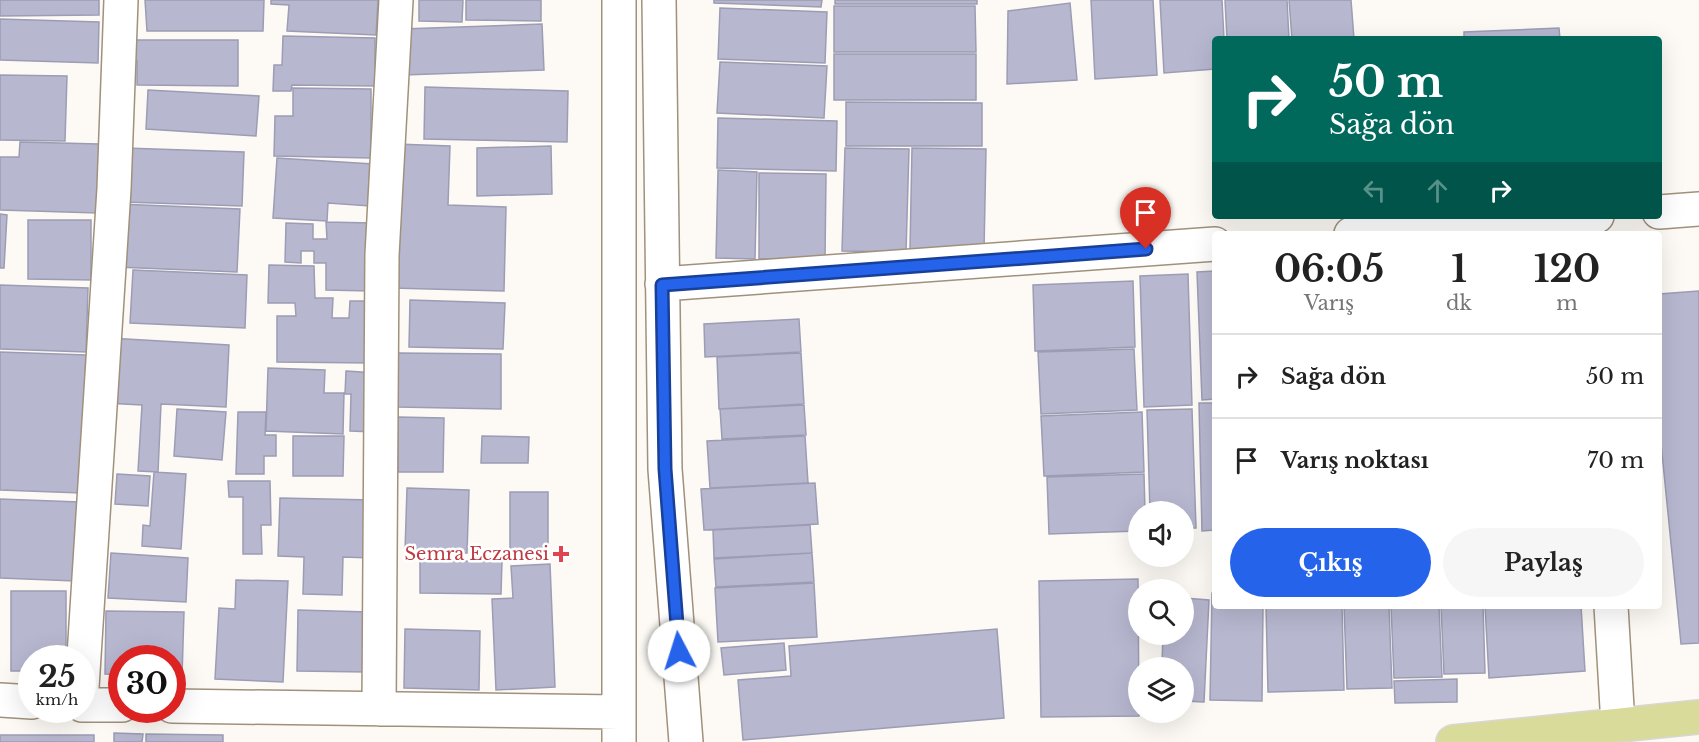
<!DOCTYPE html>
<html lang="tr">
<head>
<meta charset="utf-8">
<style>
	:root { --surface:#fff; --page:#f6f6f6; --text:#222; --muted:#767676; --line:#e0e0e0; --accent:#2563eb }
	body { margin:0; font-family:"Libre Baskerville",serif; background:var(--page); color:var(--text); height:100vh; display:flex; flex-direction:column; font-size:22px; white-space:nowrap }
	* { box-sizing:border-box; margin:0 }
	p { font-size:20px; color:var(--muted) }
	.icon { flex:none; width:33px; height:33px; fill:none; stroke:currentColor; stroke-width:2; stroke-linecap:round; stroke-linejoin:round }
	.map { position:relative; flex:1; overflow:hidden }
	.sheet { position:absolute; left:1212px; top:231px; width:450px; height:378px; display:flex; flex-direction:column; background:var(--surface); border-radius:6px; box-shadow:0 6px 24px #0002 }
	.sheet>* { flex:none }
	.hud { position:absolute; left:1212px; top:36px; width:450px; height:183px; border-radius:6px; box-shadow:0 6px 24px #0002; background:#00695c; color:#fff; overflow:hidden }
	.buttons { position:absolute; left:1128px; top:501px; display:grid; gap:12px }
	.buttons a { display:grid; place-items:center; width:66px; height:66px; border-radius:50%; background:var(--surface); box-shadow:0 6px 24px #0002; font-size:30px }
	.speed { position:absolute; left:18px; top:645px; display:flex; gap:12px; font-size:30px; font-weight:700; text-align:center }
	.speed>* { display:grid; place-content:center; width:78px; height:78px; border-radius:50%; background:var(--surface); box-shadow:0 6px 24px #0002; line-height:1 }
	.speed small { font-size:15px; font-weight:400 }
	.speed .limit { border:9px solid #d22; background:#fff; color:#111 }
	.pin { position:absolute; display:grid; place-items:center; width:51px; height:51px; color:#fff; margin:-62px -26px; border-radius:50% 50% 50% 0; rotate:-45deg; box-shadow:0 0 6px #0007 }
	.pin .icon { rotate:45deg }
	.me { position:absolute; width:66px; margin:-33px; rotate:355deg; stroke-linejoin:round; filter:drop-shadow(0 0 4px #0008) }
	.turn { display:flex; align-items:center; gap:21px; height:126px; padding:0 18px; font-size:27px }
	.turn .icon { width:78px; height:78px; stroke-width:2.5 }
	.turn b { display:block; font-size:42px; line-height:51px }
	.lanes { display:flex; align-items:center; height:57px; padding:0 18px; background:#0003; justify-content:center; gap:30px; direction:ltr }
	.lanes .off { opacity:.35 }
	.eta { display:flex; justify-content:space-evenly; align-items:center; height:102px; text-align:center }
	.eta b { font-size:36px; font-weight:700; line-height:42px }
	.primary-button { display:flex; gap:12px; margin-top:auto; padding:12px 18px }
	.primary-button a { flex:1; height:69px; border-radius:36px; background:var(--accent); color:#fff; font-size:24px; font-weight:700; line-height:69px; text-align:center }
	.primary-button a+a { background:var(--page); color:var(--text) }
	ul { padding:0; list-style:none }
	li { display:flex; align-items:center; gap:18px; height:84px; padding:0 18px; border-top:2px solid var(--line) }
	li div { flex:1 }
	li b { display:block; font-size:22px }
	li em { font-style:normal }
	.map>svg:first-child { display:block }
	.building { fill:#b7b7d0; stroke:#9c9cb4; stroke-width:1.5 }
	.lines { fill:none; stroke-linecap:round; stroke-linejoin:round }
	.minor-casing { stroke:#a0917c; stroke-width:36 }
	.major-casing { stroke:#d8d7d5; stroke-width:36 }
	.minor { stroke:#fff; stroke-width:33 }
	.major { stroke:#d9db9b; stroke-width:33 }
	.route-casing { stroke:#184099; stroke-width:15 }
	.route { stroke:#2563eb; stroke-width:10 }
	.health-dot { fill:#e0444e; stroke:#fff; stroke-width:2 }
	.labels { text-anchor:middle; stroke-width:5; stroke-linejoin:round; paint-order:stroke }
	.health-label { font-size:18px; fill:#be3a42; stroke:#fff; text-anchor:end }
</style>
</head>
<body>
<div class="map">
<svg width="1699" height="742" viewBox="0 0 1699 742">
	<rect width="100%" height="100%" fill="#fdfaf5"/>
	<path class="building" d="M 0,0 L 99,0 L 99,15 L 0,16 Z
		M 145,0 L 264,0 L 263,31 L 147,31 Z
		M 271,0 L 378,0 L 376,35 L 287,31 L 289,5 L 271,4 Z
		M 419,0 L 463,0 L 462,22 L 419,21 Z
		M 466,0 L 541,0 L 541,21 L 466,20 Z
		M 714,0 L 822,0 L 821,7 L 714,3 Z
		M 835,0 L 977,0 L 977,4 L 835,4 Z
		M 1091,0 L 1153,0 L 1157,75 L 1095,79 Z
		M 1160,0 L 1222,0 L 1224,39 L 1215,39 L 1215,69 L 1164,73 Z
		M 1225,0 L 1287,0 L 1289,39 L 1227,39 Z
		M 1289,0 L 1351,0 L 1354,39 L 1292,39 Z
		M 1070,3 L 1077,80 L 1007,84 L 1008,11 Z
		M 834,6 L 975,6 L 976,52 L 834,52 Z
		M 720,8 L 827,12 L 825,63 L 718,59 Z
		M 0,19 L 99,22 L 98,63 L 0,60 Z
		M 542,24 L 544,70 L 404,75 L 402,29 Z
		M 1559,28 L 1560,39 L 1464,39 L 1464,32 Z
		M 283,36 L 375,38 L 375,86 L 292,85 L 291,91 L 273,91 L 274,65 L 282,65 Z
		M 132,40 L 238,40 L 238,86 L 137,85 L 137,61 L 132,61 Z
		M 834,54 L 976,54 L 976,100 L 834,100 Z
		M 720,62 L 827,66 L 824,118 L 717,113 Z
		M 0,75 L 67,76 L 65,141 L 0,140 Z
		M 425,87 L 568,91 L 567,142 L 424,139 Z
		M 293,88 L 371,89 L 371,158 L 274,156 L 275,116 L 293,116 Z
		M 148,90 L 259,96 L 256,136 L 146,129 Z
		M 846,102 L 982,103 L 982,146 L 846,146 Z
		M 718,118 L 837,121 L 836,171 L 717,168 Z
		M 20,142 L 99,144 L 97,213 L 0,210 L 0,157 L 19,157 Z
		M 396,144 L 450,146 L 448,205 L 506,207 L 504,291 L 392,288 Z
		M 551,146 L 552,194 L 477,196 L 477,148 Z
		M 125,148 L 244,152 L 242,206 L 124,202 Z
		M 845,148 L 909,149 L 906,252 L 842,251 Z
		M 912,148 L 986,149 L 984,251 L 910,249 Z
		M 277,158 L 373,164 L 370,206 L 328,203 L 327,221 L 273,218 Z
		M 718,170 L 757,172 L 755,259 L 716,258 Z
		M 759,173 L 826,174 L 825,260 L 759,259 Z
		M 118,204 L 240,209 L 237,272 L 116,267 Z
		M 0,214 L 7,215 L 4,268 L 0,268 Z
		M 28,220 L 91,220 L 91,280 L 28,279 Z
		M 326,222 L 371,223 L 370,291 L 326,290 L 326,263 L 314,263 L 314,251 L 301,251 L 301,263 L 285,262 L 286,223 L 313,224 L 313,239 L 327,239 Z
		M 269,265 L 314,266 L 315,298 L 333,298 L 332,318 L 349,318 L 350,301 L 371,301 L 370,363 L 277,362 L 277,316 L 296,316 L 295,303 L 268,303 Z
		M 133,270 L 247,275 L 245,328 L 130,323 Z
		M 1215,271 L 1215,399 L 1202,400 L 1197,272 Z
		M 1188,274 L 1192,405 L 1144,407 L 1140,276 Z
		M 1133,281 L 1135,347 L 1035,351 L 1033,285 Z
		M 0,285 L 88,288 L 86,352 L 0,349 Z
		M 1699,291 L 1699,643 L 1681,644 L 1659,423 L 1659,294 Z
		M 410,300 L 505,303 L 503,349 L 409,347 Z
		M 799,319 L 801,352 L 705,357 L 704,324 Z
		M 109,338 L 229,345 L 226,407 L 161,404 L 158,472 L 138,471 L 142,405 L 105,403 Z
		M 1134,349 L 1137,410 L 1041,414 L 1038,352 Z
		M 0,352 L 86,355 L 81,493 L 0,490 Z
		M 398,353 L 501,354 L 501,409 L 397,407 Z
		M 801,353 L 804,404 L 719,409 L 717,357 Z
		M 268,368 L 325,370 L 324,393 L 344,393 L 343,434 L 266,431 Z
		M 346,371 L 376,373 L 374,432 L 350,431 L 351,394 L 345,394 Z
		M 1199,403 L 1215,403 L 1215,530 L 1202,531 Z
		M 804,405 L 806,435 L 722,439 L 720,409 Z
		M 177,409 L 226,412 L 222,460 L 174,456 Z
		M 1192,409 L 1196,528 L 1184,528 L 1184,512 L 1150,512 L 1147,410 Z
		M 238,412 L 266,412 L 265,435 L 276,435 L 276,456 L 264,456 L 264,474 L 236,474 Z
		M 1142,412 L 1144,472 L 1044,476 L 1041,416 Z
		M 398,417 L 444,418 L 443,472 L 398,472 Z
		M 293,436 L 344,436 L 343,476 L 293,476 Z
		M 482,436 L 529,437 L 528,463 L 481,463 Z
		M 805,436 L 808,483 L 710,488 L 707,441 Z
		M 154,472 L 186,474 L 181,549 L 142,546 L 143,525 L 150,526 Z
		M 117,474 L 150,476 L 148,506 L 115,504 Z
		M 1144,474 L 1145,512 L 1138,512 L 1138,531 L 1049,534 L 1047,477 Z
		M 228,481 L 270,481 L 271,525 L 261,525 L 262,554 L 243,554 L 243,497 L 229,497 Z
		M 815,483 L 818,524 L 704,530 L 701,489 Z
		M 407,488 L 469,490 L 467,553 L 405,551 Z
		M 510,492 L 548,492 L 548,555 L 510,556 Z
		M 280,498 L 372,500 L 371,558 L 343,557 L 342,595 L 303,594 L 304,557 L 278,556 Z
		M 0,499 L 79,502 L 75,581 L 0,578 Z
		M 810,525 L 812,553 L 714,558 L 713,530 Z
		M 111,553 L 188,558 L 186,602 L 108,598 Z
		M 812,553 L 814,582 L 716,587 L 714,559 Z
		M 420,561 L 502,561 L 501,594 L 420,593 Z
		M 550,564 L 555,687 L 496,690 L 492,599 L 513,598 L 511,566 Z
		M 1138,579 L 1139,716 L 1041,717 L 1039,581 Z
		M 236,580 L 288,581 L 283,682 L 215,679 L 219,608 L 235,609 Z
		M 814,583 L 817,637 L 718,642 L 715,588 Z
		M 11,591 L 66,591 L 66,658 L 32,658 L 32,671 L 11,671 Z
		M 1212,593 L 1215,593 L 1215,606 L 1263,606 L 1262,701 L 1210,700 Z
		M 1184,598 L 1209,600 L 1204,702 L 1184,701 L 1184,668 L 1176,668 L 1176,665 L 1162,664 L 1163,634 L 1184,634 Z
		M 1266,606 L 1342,606 L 1344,690 L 1268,692 Z
		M 1344,606 L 1389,606 L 1392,688 L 1347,689 Z
		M 1391,606 L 1439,606 L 1442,677 L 1394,678 Z
		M 1441,606 L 1483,606 L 1485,673 L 1444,674 Z
		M 1485,606 L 1581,606 L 1585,671 L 1489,678 Z
		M 298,610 L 368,612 L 367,672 L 297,671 Z
		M 106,611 L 184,612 L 182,676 L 172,676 L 172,658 L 122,658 L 122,675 L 105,674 Z
		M 405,629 L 480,631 L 479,690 L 404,688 Z
		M 997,629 L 1004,718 L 743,740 L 738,680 L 791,676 L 789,646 Z
		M 784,643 L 786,670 L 724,675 L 721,648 Z
		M 1457,679 L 1457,702 L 1395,703 L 1394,681 Z
		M 114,733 L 143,734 L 142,742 L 114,742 Z
		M 146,734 L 223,735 L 223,742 L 146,742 Z
		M 0,735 L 94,735 L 94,742 L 0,742 Z"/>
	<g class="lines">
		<defs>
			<path id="minor" d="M 659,0 L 665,469 L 686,742
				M 1659,212 L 1699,209
				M 1351,234 L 1597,216
				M 662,284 L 1215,244
				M 1611,606 L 1618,725
				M 82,687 L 114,189 L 121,0
				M 0,700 L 32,702
				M 82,705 L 122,705
				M 172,706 L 619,712 L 619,0
				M 379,709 L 382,255 L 396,0
				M 619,712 L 619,742"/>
			<path id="major" d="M 1453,742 L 1699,717"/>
		</defs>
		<use href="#minor" class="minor-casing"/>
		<use href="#major" class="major-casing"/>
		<use href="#minor" class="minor"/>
		<use href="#major" class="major"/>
	</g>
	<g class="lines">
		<defs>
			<path id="route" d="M 679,651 L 665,469 L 662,285 L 1146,249"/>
		</defs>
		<use href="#route" class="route-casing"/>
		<use href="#route" class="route"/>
	</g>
	<path class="health-dot" d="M558 545h6v6h6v6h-6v6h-6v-6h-6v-6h6z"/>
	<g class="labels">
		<g class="health-label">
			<text x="549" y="560">Semra Eczanesi</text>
		</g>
	</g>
</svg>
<div class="buttons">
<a><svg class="icon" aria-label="sound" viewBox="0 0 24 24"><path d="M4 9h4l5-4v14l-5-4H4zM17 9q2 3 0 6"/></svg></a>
<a><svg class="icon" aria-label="search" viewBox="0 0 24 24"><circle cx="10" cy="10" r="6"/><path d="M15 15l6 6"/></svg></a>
<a><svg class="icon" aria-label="layers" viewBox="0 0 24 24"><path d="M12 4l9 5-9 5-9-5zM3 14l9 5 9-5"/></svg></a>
</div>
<div class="speed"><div>25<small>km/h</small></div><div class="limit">30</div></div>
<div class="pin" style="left:1146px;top:249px;background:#d93025"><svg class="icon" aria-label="arrive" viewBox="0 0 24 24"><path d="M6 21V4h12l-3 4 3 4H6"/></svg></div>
<svg class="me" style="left:679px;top:651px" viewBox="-20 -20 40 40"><circle r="19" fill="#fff"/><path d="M0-13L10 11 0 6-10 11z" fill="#2563eb"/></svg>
<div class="hud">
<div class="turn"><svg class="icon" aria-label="right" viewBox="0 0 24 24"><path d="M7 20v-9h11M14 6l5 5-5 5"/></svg><div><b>50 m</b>Sağa dön</div></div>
<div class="lanes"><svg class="icon off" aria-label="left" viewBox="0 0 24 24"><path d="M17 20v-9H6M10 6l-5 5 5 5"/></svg><svg class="icon off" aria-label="ahead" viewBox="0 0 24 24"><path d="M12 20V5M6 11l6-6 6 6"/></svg><svg class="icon" aria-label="right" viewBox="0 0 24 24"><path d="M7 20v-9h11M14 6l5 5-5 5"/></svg></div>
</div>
<section class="sheet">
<div class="eta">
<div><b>06:05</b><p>Varış</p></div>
<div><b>1</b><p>dk</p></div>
<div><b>120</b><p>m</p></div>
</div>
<ul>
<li><svg class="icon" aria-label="right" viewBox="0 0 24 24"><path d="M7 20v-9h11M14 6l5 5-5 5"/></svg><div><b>Sağa dön</b></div><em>50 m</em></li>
<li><svg class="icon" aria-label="arrive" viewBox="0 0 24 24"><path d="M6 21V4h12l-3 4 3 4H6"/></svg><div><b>Varış noktası</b></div><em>70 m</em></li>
</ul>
<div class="primary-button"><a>Çıkış</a><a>Paylaş</a></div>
</section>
</div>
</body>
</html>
